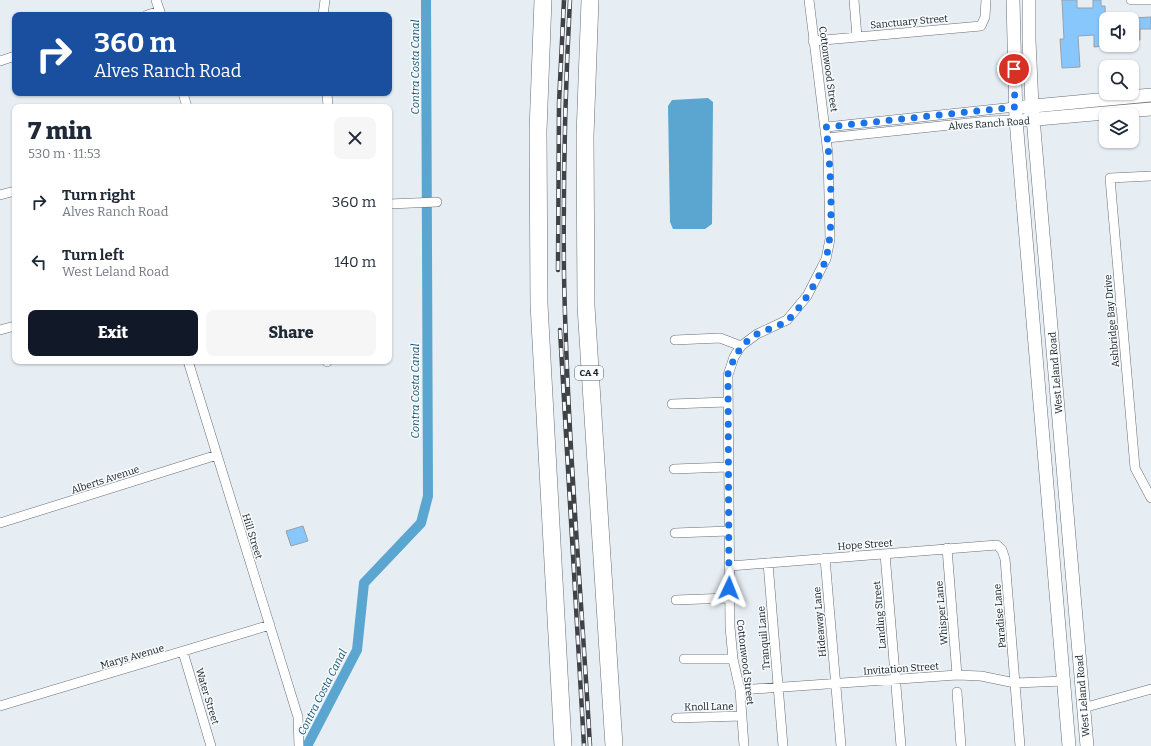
<!DOCTYPE html>
<html lang="en">
<head>
<meta charset="utf-8">
<style>
	:root { --surface:#fff; --page:#f6f6f7; --text:#1f2937; --muted:#747a83; --accent:#111827 }
	body { margin:0; font-family:Bitter,serif; background:var(--page); color:var(--text); height:100vh; display:flex; flex-direction:column; font-size:15px; white-space:nowrap }
	* { box-sizing:border-box; margin:0 }
	p { font-size:13px; color:var(--muted) }
	.icon { flex:none; width:22px; height:22px; fill:none; stroke:currentColor; stroke-width:2; stroke-linecap:round; stroke-linejoin:round }
	.map { position:relative; flex:1; overflow:hidden }
	.details { position:absolute; left:12px; top:104px; width:380px; height:260px; display:flex; flex-direction:column; background:var(--surface); border-radius:8px; box-shadow:0 1px 3px #0004 }
	.details>* { flex:none }
	.guide { position:absolute; left:12px; top:12px; width:380px; height:84px; border-radius:8px; box-shadow:0 1px 3px #0004; background:#1a4fa0; color:#fff; overflow:hidden }
	.buttons { position:absolute; left:1099px; top:12px; display:grid; gap:8px }
	.buttons a { display:grid; place-items:center; width:40px; height:40px; border-radius:8px; background:var(--surface); box-shadow:0 1px 3px #0004; font-size:20px }
	.pin { position:absolute; display:grid; place-items:center; width:34px; height:34px; color:#fff; margin:-17px; border:2px solid #fff; border-radius:50%; box-shadow:0 1px 4px #0007 }
	.me { position:absolute; width:44px; margin:-22px; rotate:2deg; stroke-linejoin:round; filter:drop-shadow(0 0 3px #0008) }
	.turn { display:flex; align-items:center; gap:14px; height:84px; padding:0 16px; font-size:18px }
	.turn .icon { width:52px; height:52px; stroke-width:2.5 }
	.turn b { display:block; font-size:28px; line-height:34px }
	.round { display:grid; place-items:center; flex:none; width:42px; height:42px; border-radius:8px; background:var(--page) }
	.headline { display:flex; align-items:center; justify-content:space-between; height:68px; padding:0 16px }
	h1 { font-size:24px; font-weight:800; line-height:30px }
	.action { display:flex; gap:8px; margin-top:auto; padding:8px 16px }
	.action a { flex:1; height:46px; border-radius:8px; background:var(--accent); color:#fff; font-size:16px; font-weight:800; line-height:46px; text-align:center }
	.action a+a { background:var(--page); color:var(--text) }
	ul { padding:0; list-style:none }
	li { display:flex; align-items:center; gap:12px; height:60px; padding:0 16px }
	li div { flex:1 }
	li b { display:block; font-size:15px }
	li em { font-style:normal }
	.map>svg:first-child { display:block }
	.water { fill:#5ba6d1 }
	.lines { fill:none; stroke-linecap:round; stroke-linejoin:round }
	.canal { stroke:#5ba6d1; stroke-width:10 }
	.building { fill:#88c7fb; stroke:#99a0a6 }
	.street-casing { stroke:#696f74; stroke-width:10 }
	.secondary-casing { stroke:#696f74; stroke-width:14 }
	.highway-casing { stroke:#696f74; stroke-width:18 }
	.street { stroke:#fff; stroke-width:9 }
	.secondary { stroke:#fff; stroke-width:13 }
	.highway { stroke:#fff; stroke-width:17 }
	.rail-casing { stroke:#3f4346; stroke-width:4.5 }
	.rail { stroke:#f6fbfe; stroke-width:3; stroke-dasharray:9; stroke-linecap:butt }
	.route { stroke:#1a73e8; stroke-width:7; stroke-dasharray:0 12.6 }
	.labels { text-anchor:middle; stroke-width:3; stroke-linejoin:round; paint-order:stroke }
	.shield { fill:#f6fbfe; stroke:#5b5e60; stroke-width:1 }
	.shield-label { font-size:9px; font-weight:bold; fill:#181b1d }
	.street-label { font-size:10px; fill:#181b1d; stroke:#f6fbfe }
	.water-label { font-size:11px; font-style:italic; fill:#195472; stroke:#f6fbfe }
</style>
</head>
<body>
<div class="map">
<svg width="1151" height="746" viewBox="0 0 1151 746">
	<rect width="100%" height="100%" fill="#e6eef4"/>
	<path class="water" d="M 708,98 L 713,102 L 712,224 L 705,229 L 673,229 L 670,222 L 668,106 L 672,100 Z"/>
	<g class="lines">
		<path class="canal" d="M 307,746 L 357,650 L 364,583 L 421,523 L 428,496 L 426,0"/>
	</g>
	<path class="building" d="M 1062,0 L 1077,0 L 1077,8 L 1093,8 L 1093,0 L 1101,0 L 1101,6 L 1105,6 L 1106,37 L 1103,38 L 1104,46 L 1094,47 L 1094,35 L 1078,36 L 1080,67 L 1062,68 L 1060,39 L 1064,39 Z
		M 1151,17 L 1151,29 L 1140,29 L 1140,40 L 1132,40 L 1132,18 Z
		M 303,526 L 308,541 L 291,546 L 286,531 Z"/>
	<g class="lines">
		<defs>
			<path id="street" d="M 156,0 L 161,15
				M 854,0 L 857,37
				M 1131,0 L 1151,0
				M 147,15 L 160,11
				M 323,15 L 325,0
				M 813,41 L 981,26 L 985,17 L 986,0
				M 0,61 L 15,56
				M 183,93 L 187,107
				M 327,93 L 328,107
				M 826,127 L 1015,107
				M 827,138 L 988,121 L 1016,120
				M 1151,176 L 1110,178 L 1135,468 L 1151,498
				M 0,195 L 15,191
				M 389,204 L 437,202
				M 0,330 L 15,326
				M 675,340 L 720,338 L 741,346
				M 188,361 L 298,717 L 299,746
				M 327,361 L 327,362
				M 672,404 L 727,402
				M 674,469 L 728,467
				M 0,523 L 217,455
				M 675,533 L 729,531
				M 947,548 L 957,675
				M 885,554 L 901,746
				M 825,558 L 841,746
				M 768,563 L 783,746
				M 730,566 L 997,545 L 1002,550 L 1005,559 L 1020,746
				M 676,600 L 729,598
				M 183,652 L 211,746
				M 684,659 L 733,659
				M 740,690 L 957,675 L 981,676 L 1015,683 L 1064,681
				M 957,692 L 961,746
				M 0,706 L 270,625
				M 1083,708 L 1151,689
				M 676,718 L 742,716
				M 744,746 L 740,690 L 733,659 L 730,627 L 728,375 L 734,357 L 741,346 L 757,334 L 787,320 L 807,296 L 826,259 L 830,239 L 828,154 L 809,0"/>
			<path id="secondary" d="M 1013,0 L 1016,120 L 1069,746
				M 1029,0 L 1029,40 L 1032,106 L 1087,746
				M 1023,107 L 1151,95
				M 1026,120 L 1151,109"/>
			<path id="highway" d="M 543,0 L 538,131 L 539,304 L 563,746
				M 590,0 L 585,136 L 586,306 L 614,746"/>
		</defs>
		<use href="#street" class="street-casing"/>
		<use href="#secondary" class="secondary-casing"/>
		<use href="#highway" class="highway-casing"/>
		<use href="#street" class="street"/>
		<use href="#secondary" class="secondary"/>
		<use href="#highway" class="highway"/>
		<defs>
			<path id="rail" d="M 570,0 C 565,91 563,183 564,274 C 567,431 581,589 590,746
				M 558,270 L 559,103 L 564,0
				M 560,330 L 584,746"/>
		</defs>
		<use href="#rail" class="rail-casing"/>
		<use href="#rail" class="rail"/>
	</g>
	<g class="lines">
		<path class="route" d="M 729,588 L 728,374 C 734,357 741,343 757,334 C 767,329 779,327 788,320 C 802,307 821,276 826,258 C 835,227 830,161 826,127 L 1015,107 L 1014,69"/>
	</g>
	<g class="labels">
		<rect class="shield" x="575" y="366" width="28" height="14" rx="3"/>
		<g class="shield-label">
			<text x="589" y="376">CA 4</text>
		</g>
		<g class="street-label">
			<text transform="translate(909 21) rotate(-5)" y="4">Sanctuary Street</text>
			<text transform="translate(829 69) rotate(82)" y="4">Cottonwood Street</text>
			<text transform="translate(989 123) rotate(-4)" y="4">Alves Ranch Road</text>
			<text transform="translate(1111 321) rotate(-95)" y="4">Ashbridge Bay Drive</text>
			<text transform="translate(1055 373) rotate(-95)" y="4">West Leland Road</text>
			<text transform="translate(105 479) rotate(-18)" y="4">Alberts Avenue</text>
			<text transform="translate(253 536) rotate(73)" y="4">Hill Street</text>
			<text transform="translate(865 544) rotate(-4)" y="4">Hope Street</text>
			<text transform="translate(941 613) rotate(-95)" y="4">Whisper Lane</text>
			<text transform="translate(879 615) rotate(-95)" y="4">Landing Street</text>
			<text transform="translate(999 616) rotate(-95)" y="4">Paradise Lane</text>
			<text transform="translate(819 622) rotate(-95)" y="4">Hideaway Lane</text>
			<text transform="translate(763 638) rotate(-95)" y="4">Tranquil Lane</text>
			<text transform="translate(132 656) rotate(-16)" y="4">Marys Avenue</text>
			<text transform="translate(746 662) rotate(83)" y="4">Cottonwood Street</text>
			<text transform="translate(901 668) rotate(-4)" y="4">Invitation Street</text>
			<text transform="translate(208 696) rotate(73)" y="4">Water Street</text>
			<text transform="translate(1082 696) rotate(-95)" y="4">West Leland Road</text>
			<text transform="translate(709 706) rotate(-1)" y="4">Knoll Lane</text>
		</g>
		<g class="water-label">
			<text transform="translate(415 67) rotate(-90)" y="4">Contra Costa Canal</text>
			<text transform="translate(415 391) rotate(-90)" y="4">Contra Costa Canal</text>
			<text transform="translate(322 692) rotate(-63)" y="4">Contra Costa Canal</text>
		</g>
	</g>
</svg>
<div class="buttons">
<a><svg class="icon" aria-label="sound" viewBox="0 0 24 24"><path d="M4 9h4l5-4v14l-5-4H4zM17 9q2 3 0 6"/></svg></a>
<a><svg class="icon" aria-label="search" viewBox="0 0 24 24"><circle cx="10" cy="10" r="6"/><path d="M15 15l6 6"/></svg></a>
<a><svg class="icon" aria-label="layers" viewBox="0 0 24 24"><path d="M12 4l9 5-9 5-9-5zM3 14l9 5 9-5"/></svg></a>
</div>
<div class="pin" style="left:1014px;top:69px;background:#d93025"><svg class="icon" aria-label="arrive" viewBox="0 0 24 24"><path d="M6 21V4h12l-3 4 3 4H6"/></svg></div>
<svg class="me" style="left:729px;top:588px" viewBox="-20 -20 40 40"><path d="M0-17L14 15 0 8-14 15z" fill="#1a73e8" stroke="#fff" stroke-width="4"/></svg>
<div class="guide">
<div class="turn"><svg class="icon" aria-label="right" viewBox="0 0 24 24"><path d="M7 20v-9h11M14 6l5 5-5 5"/></svg><div><b>360 m</b>Alves Ranch Road</div></div>
</div>
<section class="details">
<div class="headline"><div><h1>7 min</h1><p>530 m · 11:53</p></div><a class="round"><svg class="icon" aria-label="close" viewBox="0 0 24 24"><path d="M6 6l12 12M18 6L6 18"/></svg></a></div>
<ul>
<li><svg class="icon" aria-label="right" viewBox="0 0 24 24"><path d="M7 20v-9h11M14 6l5 5-5 5"/></svg><div><b>Turn right</b><p>Alves Ranch Road</p></div><em>360 m</em></li>
<li><svg class="icon" aria-label="left" viewBox="0 0 24 24"><path d="M17 20v-9H6M10 6l-5 5 5 5"/></svg><div><b>Turn left</b><p>West Leland Road</p></div><em>140 m</em></li>
</ul>
<div class="action"><a>Exit</a><a>Share</a></div>
</section>
</div>
</body>
</html>
